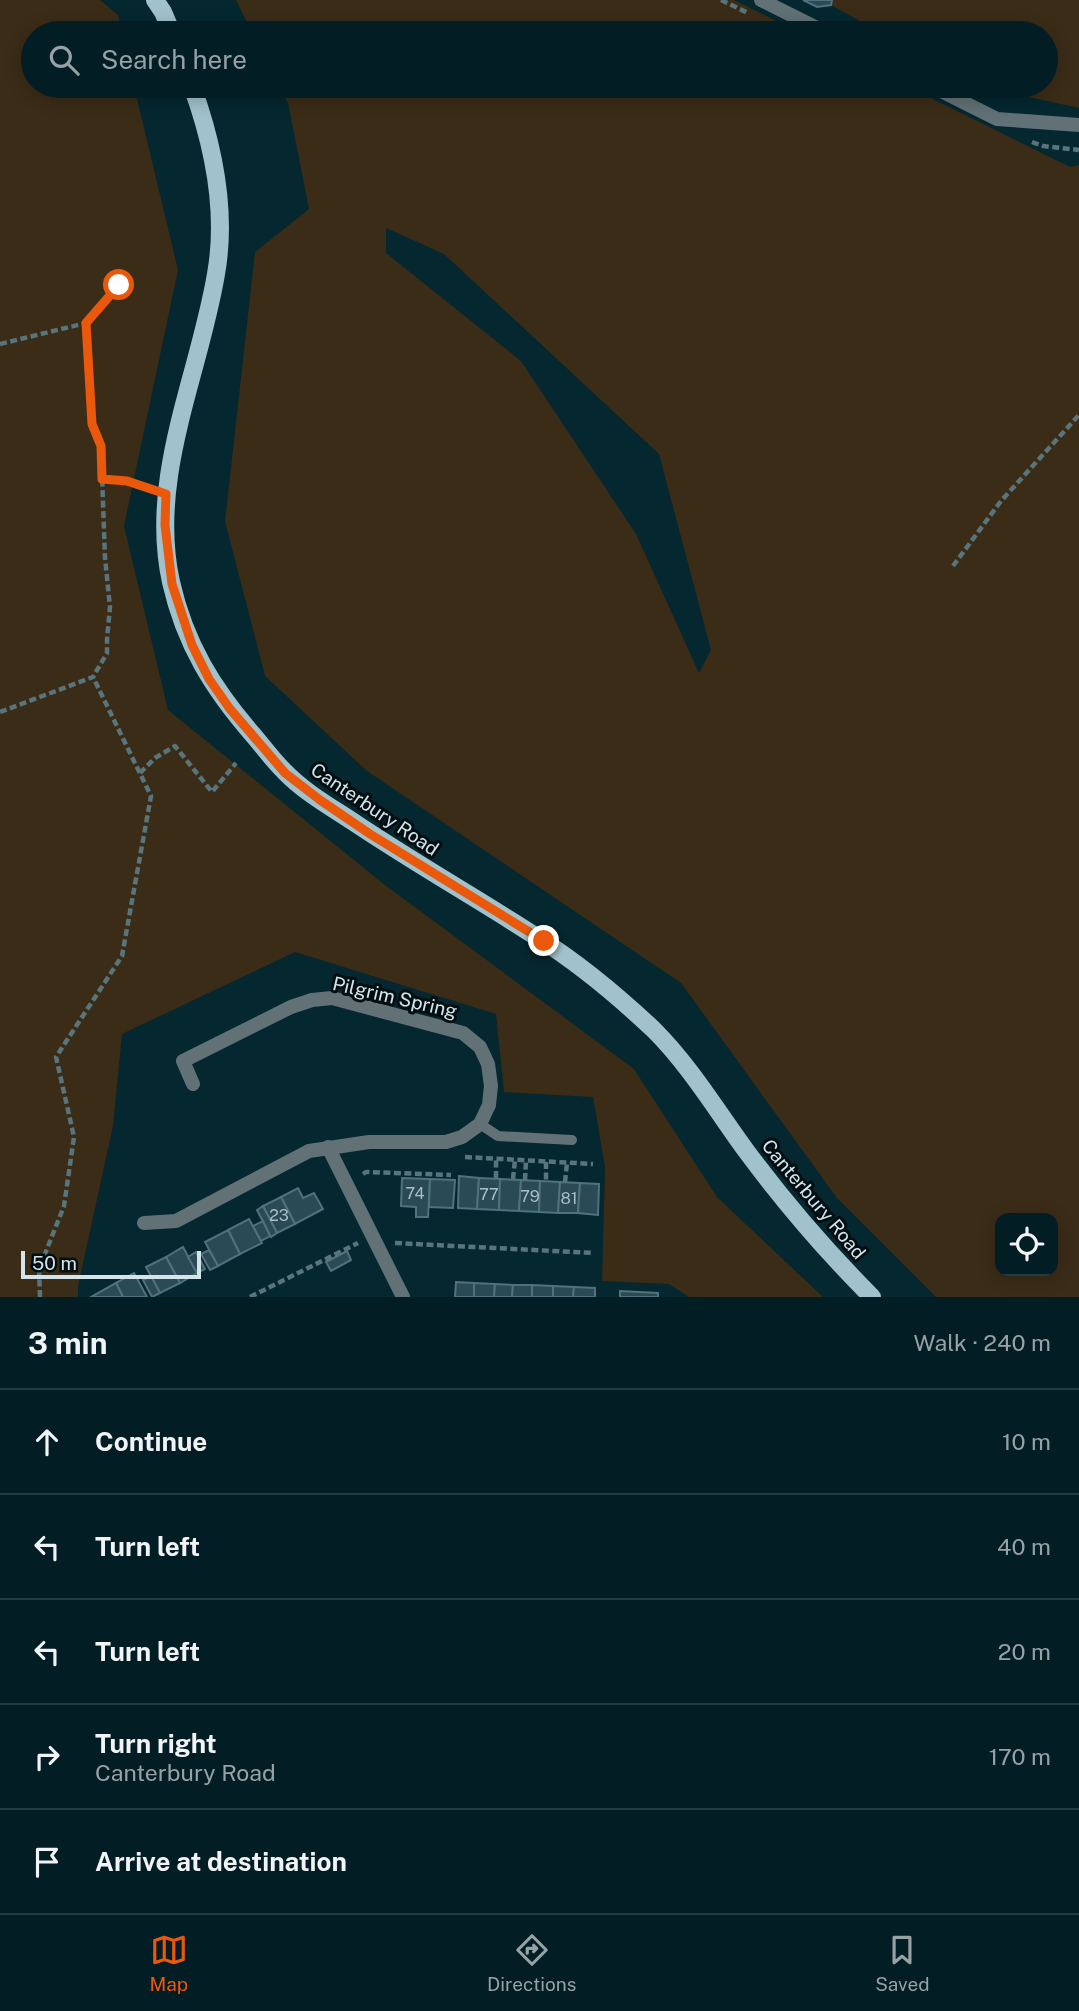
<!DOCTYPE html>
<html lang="en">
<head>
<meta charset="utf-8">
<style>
  :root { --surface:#031d24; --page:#0d262c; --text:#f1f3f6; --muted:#97a2a6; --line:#243b41; --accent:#ea580c }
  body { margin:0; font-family:"Public Sans",sans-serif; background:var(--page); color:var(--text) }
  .controls { position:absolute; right:21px; bottom:21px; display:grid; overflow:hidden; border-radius:14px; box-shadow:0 4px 18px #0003 }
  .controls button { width:63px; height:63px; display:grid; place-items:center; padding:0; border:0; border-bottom:2px solid var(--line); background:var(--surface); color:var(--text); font:35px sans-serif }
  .scale { position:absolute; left:21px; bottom:18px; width:180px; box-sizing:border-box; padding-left:7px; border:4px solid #d3e5eb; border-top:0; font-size:19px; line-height:24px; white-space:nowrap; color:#d3e5eb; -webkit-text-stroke:5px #030e12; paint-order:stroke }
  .stop { position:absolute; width:21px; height:21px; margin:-16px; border:5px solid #ea580c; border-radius:50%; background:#fff }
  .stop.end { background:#ea580c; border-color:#fff; box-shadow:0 2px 7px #0008 }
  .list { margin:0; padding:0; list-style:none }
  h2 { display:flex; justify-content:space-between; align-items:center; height:91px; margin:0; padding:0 28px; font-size:30px }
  h2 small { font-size:23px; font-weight:400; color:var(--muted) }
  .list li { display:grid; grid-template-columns:46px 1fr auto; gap:21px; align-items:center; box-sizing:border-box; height:105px; padding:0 28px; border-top:2px solid var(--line) }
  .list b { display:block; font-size:26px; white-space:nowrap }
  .list p { margin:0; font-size:23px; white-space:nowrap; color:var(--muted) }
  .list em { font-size:23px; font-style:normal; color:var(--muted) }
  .icon { flex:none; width:38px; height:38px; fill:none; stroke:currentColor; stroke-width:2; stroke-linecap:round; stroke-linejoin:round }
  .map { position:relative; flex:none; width:1079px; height:1297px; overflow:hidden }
  .search { position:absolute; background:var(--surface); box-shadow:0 4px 18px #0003; left:21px; right:21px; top:21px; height:77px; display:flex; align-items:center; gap:18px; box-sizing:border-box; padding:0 24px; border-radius:38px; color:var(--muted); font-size:26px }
  .sheet { height:616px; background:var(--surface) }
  nav { display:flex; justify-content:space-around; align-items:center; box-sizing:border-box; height:98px; border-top:2px solid var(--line); background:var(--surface); font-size:19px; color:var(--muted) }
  nav a { display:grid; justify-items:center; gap:4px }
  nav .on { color:var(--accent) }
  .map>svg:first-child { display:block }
</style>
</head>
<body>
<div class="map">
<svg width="1079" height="1297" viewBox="0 0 1079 1297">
  <rect width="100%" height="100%" fill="#042730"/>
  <!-- green -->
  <g fill="#3a2c17" fill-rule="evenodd">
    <path d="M 0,0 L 100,0 L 118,15 L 122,33 L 33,33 L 33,86 L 134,86 L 178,270 L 124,526 L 168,710 L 385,885 L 634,1069 L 717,1197 L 823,1297 L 689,1297 L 669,1284 L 602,1281 L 605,1167 L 593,1097 L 504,1092 L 496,1014 L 295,952 L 122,1034 L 113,1126 L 78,1286 L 78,1297 L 0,1297 Z"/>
    <path d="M 236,0 L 734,0 L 801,33 L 252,33 Z"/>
    <path d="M 832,0 L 1079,0 L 1079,108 L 978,86 L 1046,86 L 1046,33 L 881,33 L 831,5 Z"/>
    <path d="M 279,86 L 907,86 L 1070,167 L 1079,165 L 1079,1297 L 936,1297 L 837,1198 L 681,983 L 367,771 L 265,676 L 225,521 L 255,252 L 309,209 L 288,103 ZM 386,228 L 444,254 L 659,454 L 711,650 L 699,673 L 636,534 L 521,361 L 386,253 ZM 1000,1218 L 1053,1218 L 1053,1271 L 1000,1271 Z"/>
  </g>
  <!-- building -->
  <g fill="#2a4b55" stroke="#50727c" stroke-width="2">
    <path d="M 803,0 L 832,0 L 831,5 L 817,7 Z"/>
    <path d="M 459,1176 L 479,1178 L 477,1209 L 458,1208 Z"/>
    <path d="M 402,1178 L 430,1179 L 428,1217 L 416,1217 L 416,1207 L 401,1206 Z"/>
    <path d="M 479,1178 L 500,1179 L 499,1210 L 477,1209 Z"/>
    <path d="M 430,1179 L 455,1180 L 453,1208 L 429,1207 Z"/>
    <path d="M 500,1179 L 521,1180 L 519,1211 L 499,1210 Z"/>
    <path d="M 521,1180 L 540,1181 L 539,1212 L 519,1211 Z"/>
    <path d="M 540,1181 L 560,1182 L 558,1213 L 539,1212 Z"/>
    <path d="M 560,1182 L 580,1183 L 578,1213 L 558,1213 Z"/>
    <path d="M 580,1183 L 599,1184 L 598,1215 L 578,1213 Z"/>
    <path d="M 298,1188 L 303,1198 L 314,1193 L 323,1209 L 295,1224 L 281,1197 Z"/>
    <path d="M 281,1197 L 295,1224 L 277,1233 L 263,1206 Z"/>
    <path d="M 263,1206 L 277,1233 L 271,1237 L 257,1210 Z"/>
    <path d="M 249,1219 L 262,1243 L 240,1254 L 228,1230 Z"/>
    <path d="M 263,1221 L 270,1236 L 261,1241 L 253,1226 Z"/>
    <path d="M 228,1230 L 240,1254 L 218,1266 L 205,1242 Z"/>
    <path d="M 183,1247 L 197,1273 L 180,1283 L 166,1257 Z"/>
    <path d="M 209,1250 L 218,1266 L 210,1270 L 201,1254 Z"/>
    <path d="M 347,1251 L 351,1260 L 331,1271 L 326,1262 Z"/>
    <path d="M 196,1252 L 205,1269 L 197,1273 L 188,1257 Z"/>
    <path d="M 166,1257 L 180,1283 L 160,1293 L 146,1267 Z"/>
    <path d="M 134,1273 L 147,1297 L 123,1297 L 116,1283 Z"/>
    <path d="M 151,1276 L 160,1293 L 152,1297 L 143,1280 Z"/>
    <path d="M 456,1282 L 474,1283 L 474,1297 L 455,1297 Z"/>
    <path d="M 116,1283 L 123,1297 L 91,1297 Z"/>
    <path d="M 474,1283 L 495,1284 L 494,1297 L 474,1297 Z"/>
    <path d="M 495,1284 L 513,1285 L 512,1297 L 494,1297 Z"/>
    <path d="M 513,1285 L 532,1285 L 532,1297 L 512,1297 Z"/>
    <path d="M 532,1285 L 553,1286 L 553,1297 L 532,1297 Z"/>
    <path d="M 553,1286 L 574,1287 L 573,1297 L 553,1297 Z"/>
    <path d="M 574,1287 L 595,1288 L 595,1297 L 573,1297 Z"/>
    <path d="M 620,1291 L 658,1293 L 658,1297 L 620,1297 Z"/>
  </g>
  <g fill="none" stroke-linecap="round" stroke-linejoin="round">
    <!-- path -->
    <g stroke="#58747c" stroke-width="4.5" stroke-dasharray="7 3.5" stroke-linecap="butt">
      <path d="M 721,0 L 748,13"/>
      <path d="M 899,86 L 914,93"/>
      <path d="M 1032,142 L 1043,146 L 1079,150"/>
      <path d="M 0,344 L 86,323 L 119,285"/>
      <path d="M 102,479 L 127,481 L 149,488"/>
      <path d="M 953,566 L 1001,501 L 1079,415"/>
      <path d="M 0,712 L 93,677 L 107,653 L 107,639 L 110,607 L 105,558 L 101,446 L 92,424 L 86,323"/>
      <path d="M 140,773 L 155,758 L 175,746 L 212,792 L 236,763"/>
      <path d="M 465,1157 L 593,1164"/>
      <path d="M 546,1162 L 546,1181"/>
      <path d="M 363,1174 L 366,1172 L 451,1175"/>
      <path d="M 496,1178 L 496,1159"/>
      <path d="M 513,1179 L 515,1160"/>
      <path d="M 525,1180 L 526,1160"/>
      <path d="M 565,1182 L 567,1163"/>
      <path d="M 395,1243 L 594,1253"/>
      <path d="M 40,1297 L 39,1269 L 64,1206 L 74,1137 L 56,1057 L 122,956 L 151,796 L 93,677"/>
      <path d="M 250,1297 L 358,1243"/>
    </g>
    <!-- service -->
    <path stroke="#627176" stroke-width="10" d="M 480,1124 L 498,1136 L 572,1140"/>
    <!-- minor -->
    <g stroke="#627176" stroke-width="14">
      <path d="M 761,0 L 827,33"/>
      <path d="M 931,86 L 997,119 L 1079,125"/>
      <path d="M 328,1147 L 403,1297"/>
      <path d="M 144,1223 L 176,1221 L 309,1151 L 369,1142 L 446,1142 L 462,1137 L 480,1124 L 489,1105 L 491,1086 L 488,1064 L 480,1047 L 463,1033 L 332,998 L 312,1000 L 291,1007 L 183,1061 L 193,1084"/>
    </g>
    <!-- primary -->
    <g stroke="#a1c2cc" stroke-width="18">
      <path d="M 155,0 L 163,12 L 172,33"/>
      <path d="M 192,86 C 213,144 227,212 216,274 C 199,376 148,477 171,582 C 185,644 213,689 254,736 C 264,748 273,760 284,771 C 303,791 329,806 352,821 C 413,862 478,899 540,939 C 581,965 619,997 654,1030 C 690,1066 717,1111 747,1152 C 785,1203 827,1252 872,1297"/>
    </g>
  </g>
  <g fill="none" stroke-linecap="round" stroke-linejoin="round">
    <!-- route -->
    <path stroke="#ea580c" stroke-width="9" d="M 119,285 L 86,323 L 92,424 L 101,446 L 102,479 L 127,481 L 166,494 L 165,525 L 172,584 L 192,645 L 209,679 L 230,709 L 285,773 L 320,800 L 370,834 L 544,941"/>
  </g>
  <g text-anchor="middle" stroke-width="6" stroke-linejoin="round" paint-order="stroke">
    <!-- number labels -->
    <g font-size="16" fill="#a9bec6">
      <text x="415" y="1199">74</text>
      <text x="489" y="1200">77</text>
      <text x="530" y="1202">79</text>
      <text x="569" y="1204">81</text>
      <text x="279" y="1221">23</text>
    </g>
    <!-- street labels -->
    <g font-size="19" fill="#d3e5eb" stroke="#030e12">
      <text transform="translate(375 809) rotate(34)" y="7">Canterbury Road</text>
      <text transform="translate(395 997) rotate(13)" y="7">Pilgrim Spring</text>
      <text transform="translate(814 1199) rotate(50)" y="7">Canterbury Road</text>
    </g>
  </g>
</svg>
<div class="controls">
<button><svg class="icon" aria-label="locate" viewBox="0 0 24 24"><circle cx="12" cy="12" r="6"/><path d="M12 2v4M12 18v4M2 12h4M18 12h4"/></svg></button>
</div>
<div class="scale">50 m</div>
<div class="stop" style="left:119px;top:285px"></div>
<div class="stop end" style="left:544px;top:941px"></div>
<div class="search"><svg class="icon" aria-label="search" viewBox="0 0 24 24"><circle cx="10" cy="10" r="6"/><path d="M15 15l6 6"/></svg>Search here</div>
</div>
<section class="sheet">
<h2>3 min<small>Walk · 240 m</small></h2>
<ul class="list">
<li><svg class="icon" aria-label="ahead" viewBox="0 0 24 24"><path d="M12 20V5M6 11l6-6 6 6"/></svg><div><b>Continue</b></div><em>10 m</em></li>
<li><svg class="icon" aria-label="left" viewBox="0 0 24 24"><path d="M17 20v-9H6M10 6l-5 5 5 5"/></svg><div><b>Turn left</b></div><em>40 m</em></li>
<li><svg class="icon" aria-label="left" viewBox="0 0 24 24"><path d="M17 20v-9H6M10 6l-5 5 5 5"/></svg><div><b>Turn left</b></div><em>20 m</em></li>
<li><svg class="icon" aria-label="right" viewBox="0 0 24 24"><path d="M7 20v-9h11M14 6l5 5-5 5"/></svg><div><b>Turn right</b><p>Canterbury Road</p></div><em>170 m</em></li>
<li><svg class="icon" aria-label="arrive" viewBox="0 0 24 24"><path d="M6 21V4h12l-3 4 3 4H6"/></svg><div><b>Arrive at destination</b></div></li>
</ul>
</section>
<nav>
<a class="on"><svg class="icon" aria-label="map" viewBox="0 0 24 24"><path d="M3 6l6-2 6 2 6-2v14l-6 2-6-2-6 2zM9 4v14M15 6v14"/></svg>Map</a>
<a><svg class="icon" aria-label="directions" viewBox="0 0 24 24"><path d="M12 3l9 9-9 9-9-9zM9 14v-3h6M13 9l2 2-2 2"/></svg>Directions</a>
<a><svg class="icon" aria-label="saved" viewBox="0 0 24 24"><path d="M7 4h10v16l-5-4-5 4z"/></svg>Saved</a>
</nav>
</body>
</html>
